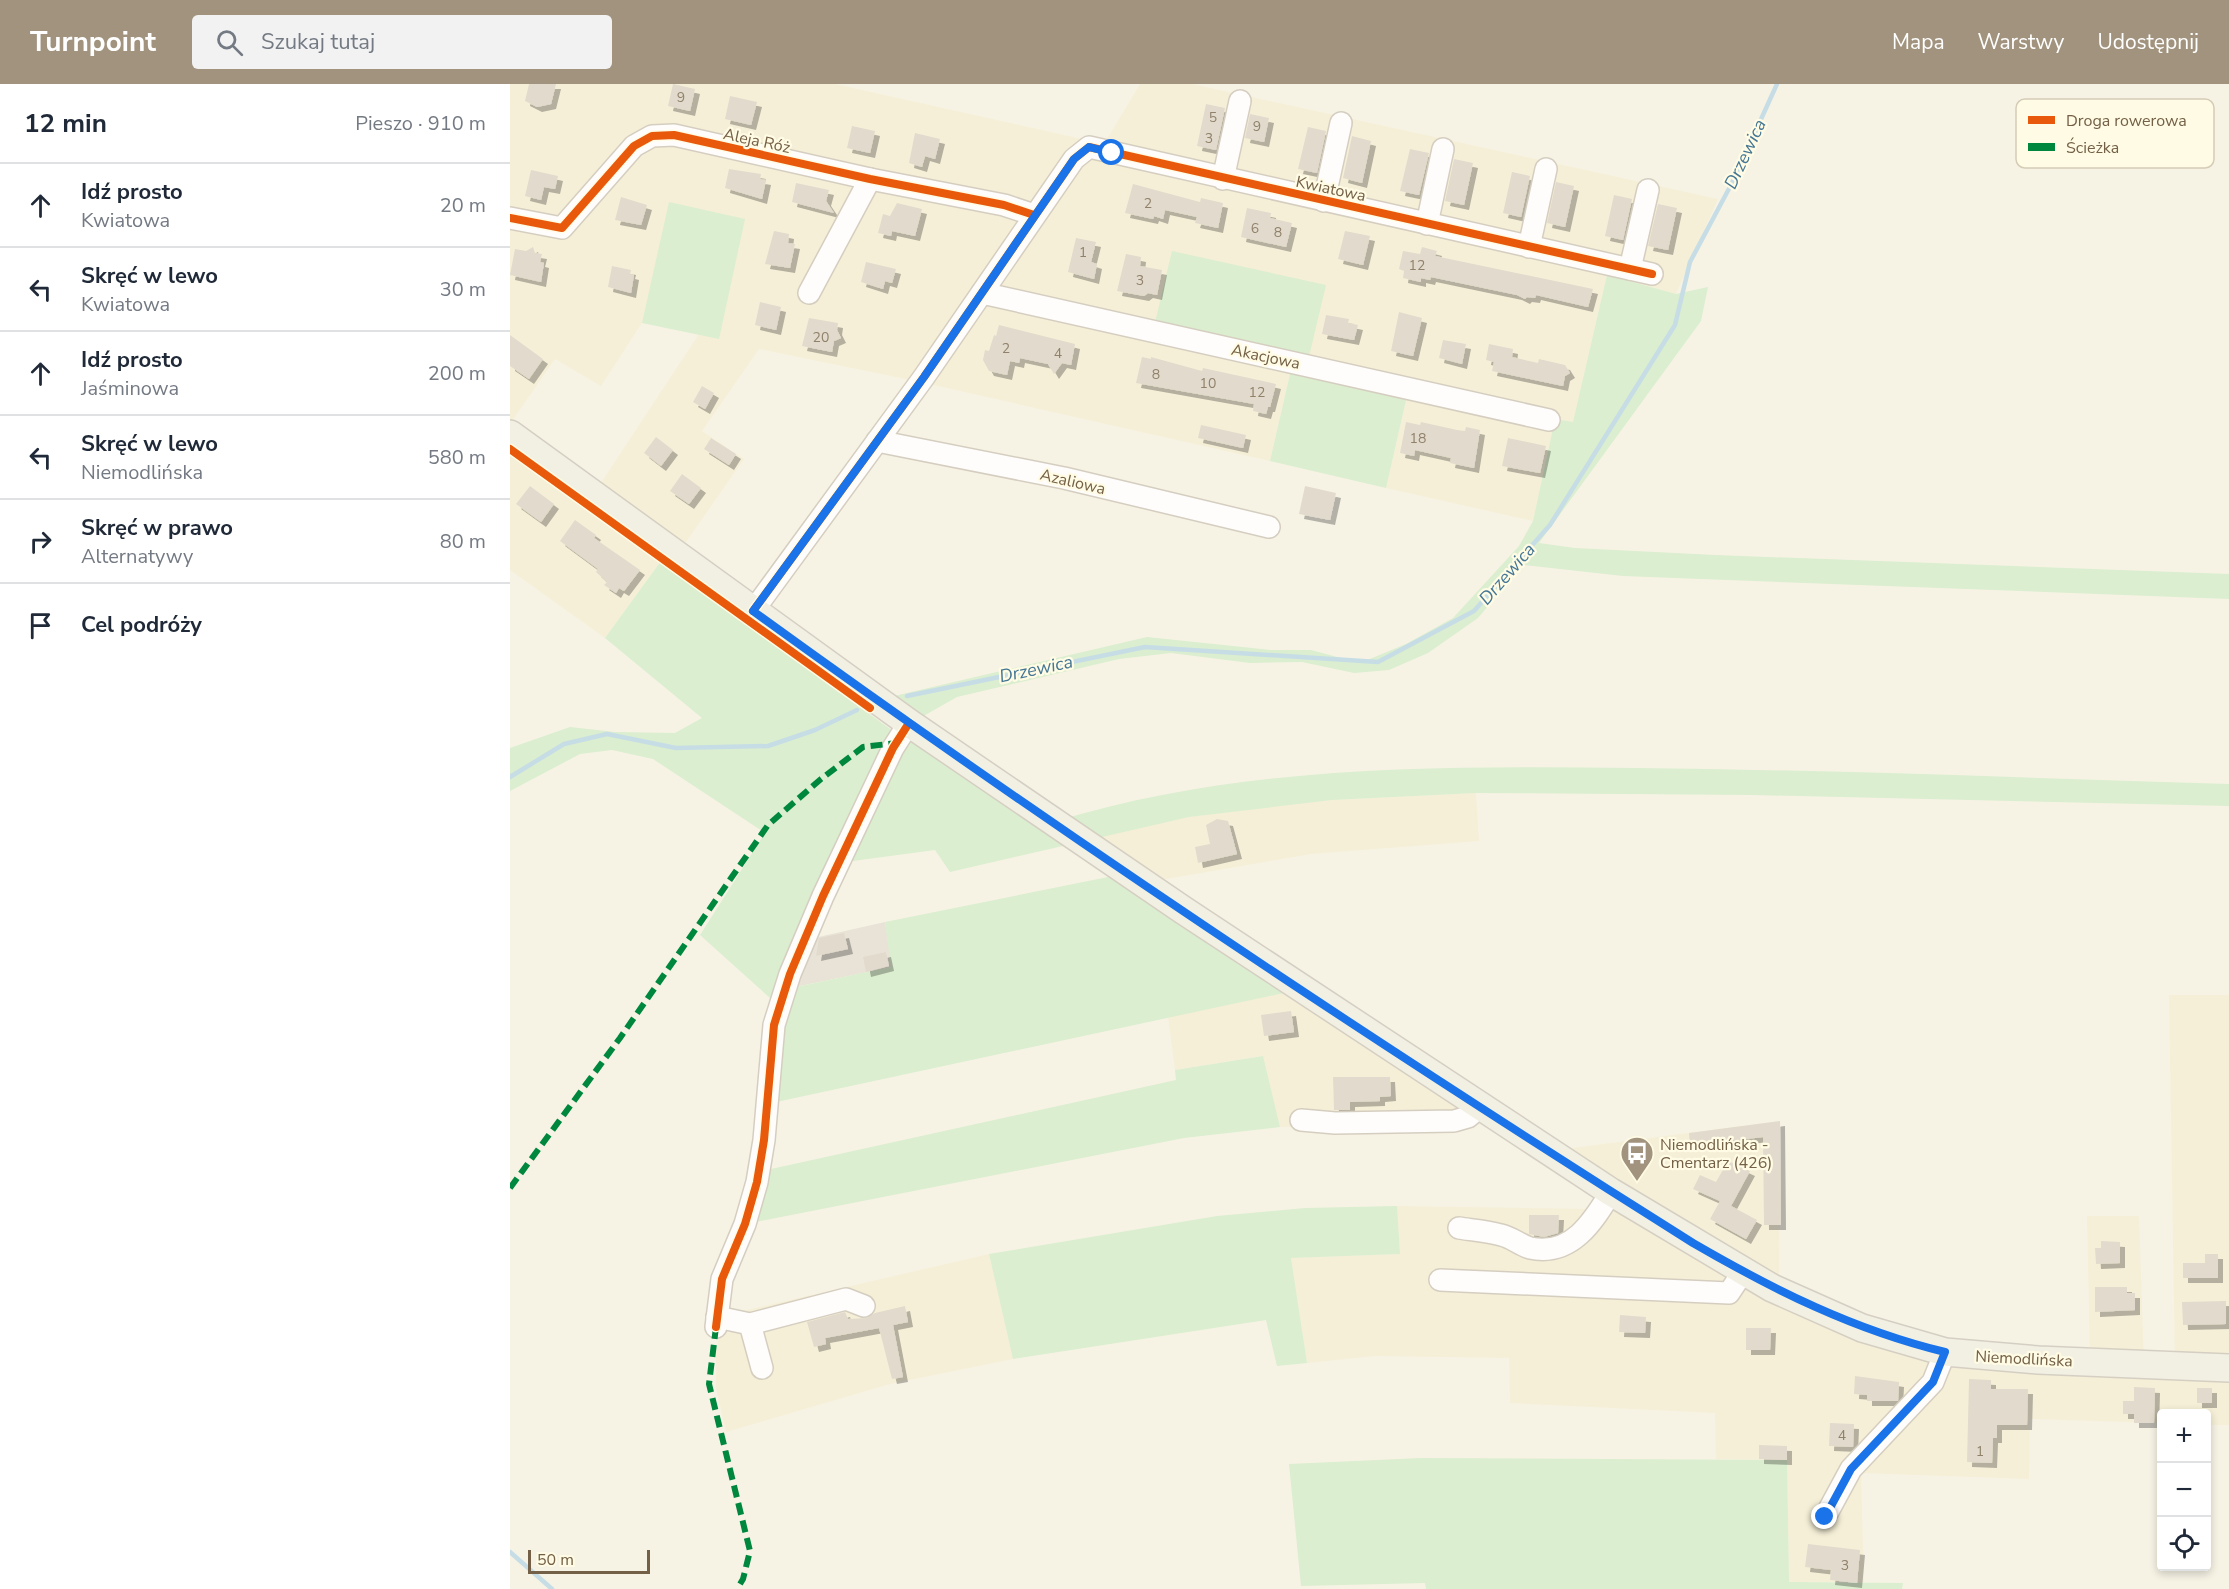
<!DOCTYPE html>
<html lang="pl">
<head>
<meta charset="utf-8">
<style>
  :root { --surface:#fff; --page:#f2f2f3; --text:#1f2937; --muted:#747a83; --line:#e0e1e3; --accent:#a1937e }
  body { margin:0; font-family:"Nunito Sans",sans-serif; background:var(--page); color:var(--text) }
  .controls { position:absolute; right:18px; bottom:18px; display:grid; overflow:hidden; border-radius:6px; box-shadow:0 3px 9px #0003 }
  .controls button { width:54px; height:54px; display:grid; place-items:center; padding:0; border:0; border-bottom:2px solid var(--line); background:var(--surface); color:var(--text); font:30px sans-serif }
  .scale { position:absolute; left:18px; bottom:15px; width:122px; box-sizing:border-box; padding-left:6px; border:3px solid #736046; border-top:0; font-size:16px; line-height:21px; white-space:nowrap; color:#736046; -webkit-text-stroke:4px #fffbe4; paint-order:stroke }
  .stop { position:absolute; width:18px; height:18px; margin:-14px; border:4px solid #1a73e8; border-radius:50%; background:#fff }
  .stop.end { background:#1a73e8; border-color:#fff; box-shadow:0 2px 6px #0008 }
  .list { margin:0; padding:0; list-style:none }
  h2 { display:flex; justify-content:space-between; align-items:center; height:78px; margin:0; padding:0 24px; font-size:26px }
  h2 small { font-size:20px; font-weight:400; color:var(--muted) }
  .list li { display:grid; grid-template-columns:39px 1fr auto; gap:18px; align-items:center; box-sizing:border-box; height:84px; padding:0 24px; border-top:2px solid var(--line) }
  .list b { display:block; font-size:22px; white-space:nowrap }
  .list p { margin:0; font-size:20px; white-space:nowrap; color:var(--muted) }
  .list em { font-size:20px; font-style:normal; color:var(--muted) }
  .icon { flex:none; width:33px; height:33px; fill:none; stroke:currentColor; stroke-width:2; stroke-linecap:round; stroke-linejoin:round }
  .map { position:relative; flex:none; width:1719px; height:1505px; overflow:hidden }
  header { display:flex; align-items:center; gap:36px; box-sizing:border-box; height:84px; padding:0 30px; background:var(--accent); color:#fff }
  header strong { font-size:28px }
  nav { display:flex; gap:33px; margin-inline-start:auto; font-size:21px }
  .search { width:420px; height:54px; background:var(--page); display:flex; align-items:center; gap:15px; box-sizing:border-box; padding:0 21px; border-radius:6px; color:var(--muted); font-size:22px }
  main { display:flex }
  aside { flex:1; background:var(--surface) }
  .map>svg:first-child { display:block }
</style>
</head>
<body>
<header>
<strong>Turnpoint</strong>
<div class="search"><svg class="icon" aria-label="search" viewBox="0 0 24 24"><circle cx="10" cy="10" r="6"/><path d="M15 15l6 6"/></svg>Szukaj tutaj</div>
<nav><a>Mapa</a><a>Warstwy</a><a>Udostępnij</a></nav>
</header>
<main>
<aside>
<h2>12 min<small>Pieszo · 910 m</small></h2>
<ul class="list">
<li><svg class="icon" aria-label="ahead" viewBox="0 0 24 24"><path d="M12 20V5M6 11l6-6 6 6"/></svg><div><b>Idź prosto</b><p>Kwiatowa</p></div><em>20 m</em></li>
<li><svg class="icon" aria-label="left" viewBox="0 0 24 24"><path d="M17 20v-9H6M10 6l-5 5 5 5"/></svg><div><b>Skręć w lewo</b><p>Kwiatowa</p></div><em>30 m</em></li>
<li><svg class="icon" aria-label="ahead" viewBox="0 0 24 24"><path d="M12 20V5M6 11l6-6 6 6"/></svg><div><b>Idź prosto</b><p>Jaśminowa</p></div><em>200 m</em></li>
<li><svg class="icon" aria-label="left" viewBox="0 0 24 24"><path d="M17 20v-9H6M10 6l-5 5 5 5"/></svg><div><b>Skręć w lewo</b><p>Niemodlińska</p></div><em>580 m</em></li>
<li><svg class="icon" aria-label="right" viewBox="0 0 24 24"><path d="M7 20v-9h11M14 6l5 5-5 5"/></svg><div><b>Skręć w prawo</b><p>Alternatywy</p></div><em>80 m</em></li>
<li><svg class="icon" aria-label="arrive" viewBox="0 0 24 24"><path d="M6 21V4h12l-3 4 3 4H6"/></svg><div><b>Cel podróży</b></div></li>
</ul>
</aside>
<div class="map">
<svg width="1719" height="1505" viewBox="0 0 1719 1505">
  <defs>
    <filter id="shadow"><feDropShadow dx="5" dy="5" stdDeviation="0" flood-color="#0004"/></filter>
  </defs>
  <rect width="100%" height="100%" fill="#f6f3e5"/>
  <!-- residential -->
  <g fill="#f5efd7">
    <path d="M 0,0 L 325,0 L 594,60 L 630,0 L 682,0 L 1208,115 L 1166,210 L 1097,191 L 1063,339 L 1045,335 L 1023,437 L 876,404 L 899,303 L 783,277 L 760,377 L 410,298 L 249,265 L 192,347 L 234,375 L 167,471 L 158,467 L 95,554 L 0,486 L 0,350 L 83,411 L 189,250 L 209,255 L 160,118 L 132,239 L 91,302 L 45,275 L 0,340 Z"/>
    <path d="M 966,709 L 969,757 L 801,770 L 633,799 L 570,756 L 679,733 L 744,724 L 822,716 Z"/>
    <path d="M 792,905 L 954,1025 L 800,1043 L 770,1043 L 752,972 L 665,986 L 658,932 Z"/>
    <path d="M 1659,911 L 1719,911 L 1719,1341 L 1697,1341 L 1696,1330 L 1652,1330 L 1651,1339 L 1520,1335 L 1519,1395 L 1351,1389 L 1354,1498 L 1279,1498 L 1277,1376 L 1206,1375 L 1205,1329 L 1000,1319 L 999,1274 L 865,1272 L 797,1279 L 781,1174 L 890,1170 L 887,1122 L 1081,1125 L 1088,1115 L 1040,1067 L 1270,1037 L 1269,1208 L 1352,1244 L 1580,1277 L 1577,1132 L 1629,1132 L 1634,1280 L 1665,1281 Z"/>
    <path d="M 479,1170 L 503,1275 L 380,1300 L 216,1348 L 206,1304 L 206,1268 L 210,1247 L 220,1249 L 224,1229 Z"/>
  </g>
  <!-- industrial -->
  <path fill="#e8e3d6" d="M 375,838 L 382,883 L 275,905 L 295,856 Z"/>
  <!-- green -->
  <g fill="#dbeecf">
    <path d="M 159,118 L 235,135 L 209,255 L 132,239 Z"/>
    <path d="M 662,167 L 816,201 L 797,281 L 899,303 L 876,404 L 760,377 L 783,277 L 643,247 Z"/>
    <path d="M 1097,191 L 1166,210 L 1198,203 L 1191,237 L 1029,459 L 1065,464 L 1205,471 L 1719,490 L 1719,515 L 1113,492 L 1013,481 L 968,534 L 918,569 L 879,586 L 844,589 L 792,578 L 740,579 L 661,569 L 609,575 L 447,613 L 410,634 L 380,613 L 637,553 L 761,566 L 801,566 L 850,579 L 896,560 L 943,534 L 1009,462 L 1023,437 L 1045,335 L 1063,338 Z"/>
    <path d="M 159,466 L 243,527 L 315,598 L 383,647 L 383,663 L 403,656 L 544,738 C 732,680 931,682 1126,684 C 1324,686 1521,694 1719,700 L 1719,722 L 1242,711 L 966,709 L 822,716 L 679,733 L 440,788 L 425,766 L 328,779 L 276,905 L 381,883 L 375,838 L 618,789 L 792,905 L 257,1020 L 270,923 L 190,851 L 255,749 L 143,675 L 102,666 L 70,670 L 0,707 L 0,664 L 60,643 L 105,648 L 165,649 L 192,634 L 95,554 Z"/>
    <path d="M 753,972 L 770,1043 L 674,1054 L 235,1140 L 248,1088 L 666,996 L 665,986 Z"/>
    <path d="M 887,1122 L 890,1170 L 781,1174 L 797,1279 L 767,1282 L 756,1236 L 503,1275 L 479,1170 L 707,1132 L 795,1124 Z"/>
    <path d="M 911,1374 L 1277,1376 L 1279,1498 L 1393,1499 L 1392,1505 L 916,1505 L 915,1499 L 791,1502 L 779,1380 Z"/>
  </g>
  <g fill="none" stroke-linecap="round" stroke-linejoin="round">
    <!-- stream -->
    <g stroke="#c6dde6" stroke-width="4.5">
      <path d="M 397,612 L 635,563 L 868,578 L 964,527 L 1040,441 L 1165,241 L 1180,178 L 1222,99 L 1267,0"/>
      <path d="M 0,693 L 54,660 L 97,650 L 166,664 L 258,662 L 305,646 L 347,626"/>
      <path d="M 0,1468 L 42,1505"/>
    </g>
  </g>
  <!-- building -->
  <g fill="#e2dbcd" filter="url(#shadow)">
    <path d="M 19,0 L 46,0 L 41,20 L 27,23 L 15,17 Z"/>
    <path d="M 163,0 L 185,5 L 180,27 L 158,22 Z"/>
    <path d="M 220,12 L 247,18 L 241,41 L 215,35 Z"/>
    <path d="M 696,20 L 715,24 L 706,66 L 687,62 Z"/>
    <path d="M 740,30 L 759,34 L 754,58 L 735,54 Z"/>
    <path d="M 342,42 L 365,47 L 360,69 L 337,64 Z"/>
    <path d="M 798,43 L 816,47 L 807,89 L 788,85 Z"/>
    <path d="M 405,49 L 430,55 L 425,75 L 415,72 L 412,83 L 399,79 Z"/>
    <path d="M 842,52 L 861,57 L 852,99 L 833,94 Z"/>
    <path d="M 900,65 L 919,69 L 909,111 L 890,107 Z"/>
    <path d="M 944,75 L 963,79 L 954,121 L 935,117 Z"/>
    <path d="M 219,85 L 251,90 L 250,95 L 256,96 L 252,115 L 215,104 Z"/>
    <path d="M 21,86 L 48,92 L 45,105 L 34,103 L 31,116 L 15,112 Z"/>
    <path d="M 1002,88 L 1020,92 L 1011,133 L 993,129 Z"/>
    <path d="M 1046,98 L 1064,102 L 1055,143 L 1037,139 Z"/>
    <path d="M 286,99 L 319,106 L 316,117 L 324,129 L 282,118 Z"/>
    <path d="M 623,100 L 690,118 L 691,114 L 713,119 L 708,144 L 685,139 L 687,133 L 655,126 L 653,135 L 644,132 L 643,135 L 615,129 Z"/>
    <path d="M 1104,111 L 1122,115 L 1113,156 L 1095,152 Z"/>
    <path d="M 111,113 L 137,121 L 131,141 L 105,136 Z"/>
    <path d="M 387,119 L 412,125 L 405,152 L 382,147 L 381,152 L 368,149 L 373,130 L 380,132 Z"/>
    <path d="M 1148,120 L 1167,124 L 1158,166 L 1138,162 Z"/>
    <path d="M 737,124 L 761,129 L 760,134 L 782,139 L 776,163 L 731,153 Z"/>
    <path d="M 264,147 L 279,150 L 278,159 L 285,160 L 280,184 L 255,180 Z"/>
    <path d="M 835,147 L 860,152 L 853,181 L 828,175 Z"/>
    <path d="M 566,154 L 586,158 L 581,178 L 587,180 L 584,195 L 558,188 Z"/>
    <path d="M 23,163 L 25,169 L 32,170 L 30,178 L 34,179 L 31,198 L 0,191 L 5,165 L 16,167 Z"/>
    <path d="M 912,163 L 927,167 L 925,172 L 1083,205 L 1078,223 L 1026,211 L 1025,214 L 1017,213 L 1015,215 L 1007,211 L 921,193 L 920,196 L 911,194 L 911,198 L 893,194 L 894,187 L 889,185 L 893,167 L 910,170 Z"/>
    <path d="M 616,170 L 631,173 L 630,182 L 652,186 L 647,211 L 638,209 L 634,212 L 607,207 Z"/>
    <path d="M 356,178 L 386,185 L 382,199 L 375,197 L 373,205 L 351,198 Z"/>
    <path d="M 102,182 L 121,186 L 120,190 L 124,191 L 121,209 L 98,203 Z"/>
    <path d="M 250,218 L 271,223 L 266,246 L 245,241 Z"/>
    <path d="M 889,228 L 912,234 L 903,272 L 881,267 Z"/>
    <path d="M 816,231 L 839,235 L 838,239 L 848,241 L 844,256 L 812,250 Z"/>
    <path d="M 299,234 L 328,239 L 327,246 L 331,254 L 324,257 L 322,268 L 292,262 Z"/>
    <path d="M 489,241 L 565,260 L 561,281 L 552,279 L 544,290 L 538,280 L 510,274 L 509,279 L 500,277 L 497,291 L 479,287 L 473,276 L 475,266 L 479,267 L 484,251 L 486,252 Z"/>
    <path d="M 0,251 L 33,275 L 19,295 L 0,282 Z"/>
    <path d="M 933,256 L 956,260 L 952,280 L 929,274 Z"/>
    <path d="M 979,260 L 1003,265 L 1002,273 L 1028,279 L 1029,275 L 1055,281 L 1060,289 L 1055,292 L 1053,302 L 982,287 L 984,278 L 976,276 Z"/>
    <path d="M 632,273 L 641,275 L 641,273 L 692,287 L 693,284 L 766,300 L 760,323 L 758,323 L 756,330 L 743,327 L 744,320 L 626,299 Z"/>
    <path d="M 192,302 L 204,309 L 195,325 L 183,318 Z"/>
    <path d="M 896,338 L 910,341 L 911,338 L 947,346 L 955,347 L 956,343 L 970,346 L 964,384 L 940,379 L 941,374 L 905,366 L 904,372 L 890,369 Z"/>
    <path d="M 691,341 L 736,351 L 733,364 L 688,354 Z"/>
    <path d="M 146,353 L 163,366 L 151,382 L 134,369 Z"/>
    <path d="M 201,354 L 226,370 L 219,381 L 194,365 Z"/>
    <path d="M 998,354 L 1036,362 L 1030,389 L 992,382 Z"/>
    <path d="M 172,390 L 191,404 L 179,420 L 160,407 Z"/>
    <path d="M 20,402 L 44,420 L 31,438 L 6,420 Z"/>
    <path d="M 795,402 L 826,409 L 820,436 L 789,430 Z"/>
    <path d="M 65,436 L 86,451 L 84,454 L 130,486 L 114,507 L 109,504 L 106,509 L 94,501 L 97,498 L 86,488 L 88,485 L 50,457 Z"/>
    <path d="M 707,735 L 718,737 L 727,770 L 688,779 L 685,763 L 700,760 L 696,741 Z"/>
    <path d="M 334,849 L 338,865 L 306,872 L 309,854 Z"/>
    <path d="M 376,868 L 379,882 L 356,888 L 353,873 Z"/>
    <path d="M 781,927 L 784,948 L 754,952 L 751,931 Z"/>
    <path d="M 823,993 L 880,993 L 881,1012 L 870,1013 L 870,1017 L 840,1018 L 840,1026 L 824,1026 Z"/>
    <path d="M 1270,1037 L 1271,1141 L 1254,1141 L 1253,1053 L 1180,1062 L 1179,1049 Z"/>
    <path d="M 1218,1077 L 1240,1087 L 1221,1122 L 1247,1136 L 1236,1155 L 1200,1135 L 1210,1117 L 1183,1105 L 1190,1091 L 1206,1098 Z"/>
    <path d="M 1019,1131 L 1049,1131 L 1048,1149 L 1034,1153 L 1019,1150 Z"/>
    <path d="M 1591,1157 L 1610,1158 L 1610,1179 L 1586,1180 L 1585,1164 L 1591,1164 Z"/>
    <path d="M 1695,1170 L 1708,1170 L 1708,1194 L 1673,1194 L 1673,1179 L 1695,1179 Z"/>
    <path d="M 1585,1203 L 1617,1203 L 1617,1209 L 1625,1209 L 1625,1226 L 1585,1228 Z"/>
    <path d="M 1716,1217 L 1716,1240 L 1673,1241 L 1672,1218 Z"/>
    <path d="M 395,1222 L 398,1238 L 383,1241 L 393,1293 L 382,1295 L 369,1244 L 315,1254 L 316,1260 L 304,1263 L 297,1238 L 335,1228 L 338,1235 L 357,1234 L 365,1229 Z"/>
    <path d="M 1110,1231 L 1136,1233 L 1135,1249 L 1109,1248 Z"/>
    <path d="M 1236,1244 L 1261,1244 L 1260,1266 L 1236,1266 Z"/>
    <path d="M 1345,1292 L 1389,1298 L 1388,1317 L 1357,1317 L 1357,1311 L 1344,1310 Z"/>
    <path d="M 1459,1295 L 1481,1296 L 1481,1305 L 1518,1305 L 1517,1341 L 1487,1341 L 1487,1354 L 1483,1354 L 1482,1379 L 1457,1378 Z"/>
    <path d="M 1624,1303 L 1645,1304 L 1644,1339 L 1624,1339 L 1624,1330 L 1613,1330 L 1613,1317 L 1624,1317 Z"/>
    <rect x="1687" y="1304" width="15" height="15"/>
    <path d="M 1320,1339 L 1344,1340 L 1343,1363 L 1319,1362 Z"/>
    <path d="M 1249,1361 L 1277,1362 L 1277,1376 L 1249,1375 Z"/>
    <path d="M 1298,1460 L 1350,1466 L 1347,1499 L 1320,1496 L 1321,1486 L 1295,1483 Z"/>
  </g>
  <g fill="none" stroke-linecap="round" stroke-linejoin="round">
    <defs>
      <g id="minor">
        <path d="M 713,95 L 730,17"/>
        <path d="M 814,117 L 831,39"/>
        <path d="M 0,134 L 52,144 L 124,62 L 142,52 L 164,51 L 360,95 L 494,121 L 524,131"/>
        <path d="M 917,140 L 933,65"/>
        <path d="M 1019,163 L 1036,85"/>
        <path d="M 1120,185 L 1138,106"/>
        <path d="M 299,209 L 360,95"/>
        <path d="M 472,209 L 1039,336"/>
        <path d="M 367,357 L 554,394 L 759,443"/>
        <path d="M 243,527 L 414,293 L 564,75 L 579,63 L 1142,190"/>
        <path d="M 791,1036 L 825,1039 L 944,1037 L 958,1033 L 971,1022"/>
        <path d="M 949,1144 C 962,1146 977,1147 991,1151 C 1001,1153 1010,1161 1020,1164 C 1061,1173 1083,1138 1101,1108"/>
        <path d="M 930,1196 L 1219,1209 L 1233,1188"/>
        <path d="M 207,1233 L 240,1240 L 252,1284"/>
        <path d="M 240,1240 L 336,1215 L 354,1222"/>
        <path d="M 206,1243 L 212,1195 L 235,1140 L 247,1098 L 254,1056 L 264,941 L 280,890 L 313,812 L 383,664 L 399,639"/>
        <path d="M 1315,1433 L 1341,1385 L 1423,1298 L 1435,1268"/>
      </g>
      <path id="major" d="M 0,350 L 399,639 L 673,826 L 1101,1108 L 1262,1204 L 1352,1244 L 1435,1268 L 1528,1276 L 1719,1284"/>
    </defs>
    <!-- minor casing -->
    <use href="#minor" stroke="#d5cec0" stroke-width="24"/>
    <!-- major casing -->
    <use href="#major" stroke="#d5cfc3" stroke-width="30"/>
    <!-- minor -->
    <use href="#minor" stroke="#fefdfb" stroke-width="21"/>
    <!-- major -->
    <use href="#major" stroke="#f2f0e2" stroke-width="27"/>
    <!-- quiet -->
    <g stroke="#00873e" stroke-width="6" stroke-dasharray="12 6" stroke-linecap="butt">
      <path d="M 0,1104 L 110,954 L 258,741 L 311,695 L 353,663 L 386,659"/>
      <path d="M 206,1243 L 199,1300 L 240,1467 L 233,1495 L 227,1505"/>
    </g>
    <defs>
      <g id="cycleway">
        <path d="M 0,134 L 52,144 L 124,62 L 142,52 L 164,51 L 360,95 L 494,121 L 524,131"/>
        <path d="M 0,365 L 360,624"/>
        <path d="M 243,527 L 414,293 L 564,75 L 579,63 L 1142,190"/>
        <path d="M 206,1243 L 212,1195 L 235,1140 L 247,1098 L 254,1056 L 264,941 L 280,890 L 313,812 L 383,664 L 399,639"/>
      </g>
    </defs>
    <!-- cycleway casing -->
    <use href="#cycleway" stroke="#fffbe4" stroke-width="11"/>
    <!-- cycleway -->
    <use href="#cycleway" stroke="#e8590c" stroke-width="8"/>
  </g>
  <g fill="none" stroke-linecap="round" stroke-linejoin="round">
    <!-- route -->
    <path stroke="#1a73e8" stroke-width="8" d="M 602,69 L 579,63 L 564,75 L 414,293 L 243,527 C 549,749 864,958 1183,1159 C 1264,1206 1344,1246 1435,1268 L 1423,1298 L 1341,1385 L 1315,1433"/>
  </g>
  <!-- icons -->
  <defs>
    <symbol id="bus-pin" viewBox="-11 -11 22 30"><path d="M0 17L-7.5 6A9.5 9.5 0 1 1 7.5 6Z" fill="#a1937e" stroke="#fffbe4"/><path d="M-5-6H5V4H4V6H2V4H-2V6H-4V4H-5ZM-3.5-4V0h7V-4ZM-3.5 1.2v1.5H-2V1.2ZM2 1.2v1.5H3.5V1.2Z" fill="#fff"/></symbol>
  </defs>
  <g fill-rule="evenodd">
    <use href="#bus-pin" x="1108" y="1050" width="38" height="52"/>
  </g>
  <g text-anchor="middle" stroke-width="4.5" stroke-linejoin="round" paint-order="stroke">
    <!-- number labels -->
    <g font-size="14" fill="#90816a">
      <text x="171" y="18">9</text>
      <text x="703" y="38">5</text>
      <text x="747" y="47">9</text>
      <text x="699" y="59">3</text>
      <text x="638" y="124">2</text>
      <text x="745" y="149">6</text>
      <text x="768" y="153">8</text>
      <text x="573" y="173">1</text>
      <text x="907" y="186">12</text>
      <text x="630" y="201">3</text>
      <text x="311" y="258">20</text>
      <text x="496" y="269">2</text>
      <text x="548" y="274">4</text>
      <text x="646" y="295">8</text>
      <text x="698" y="304">10</text>
      <text x="747" y="313">12</text>
      <text x="908" y="359">18</text>
      <text x="1332" y="1356">4</text>
      <text x="1470" y="1372">1</text>
      <text x="1335" y="1486">3</text>
    </g>
    <!-- street labels -->
    <g font-size="16" fill="#736046" stroke="#fffbe4">
      <text transform="translate(247 56) rotate(12)" y="6">Aleja Róż</text>
      <text transform="translate(821 104) rotate(12)" y="6">Kwiatowa</text>
      <text transform="translate(756 272) rotate(12)" y="6">Akacjowa</text>
      <text transform="translate(563 397) rotate(13)" y="6">Azaliowa</text>
      <text transform="translate(1514 1274) rotate(3)" y="6">Niemodlińska</text>
    </g>
    <!-- poi labels -->
    <g font-size="16" fill="#736046" stroke="#fffbe4" text-anchor="start">
      <text x="1150" y="1066">Niemodlińska -<tspan x="1150" dy="18">Cmentarz (426)</tspan></text>
    </g>
    <!-- water labels -->
    <g font-size="18" font-style="italic" fill="#447695" stroke="#fffbe4">
      <text transform="translate(1235 70) rotate(-65)" y="6">Drzewica</text>
      <text transform="translate(997 490) rotate(-49)" y="6">Drzewica</text>
      <text transform="translate(526 585) rotate(-12)" y="6">Drzewica</text>
    </g>
  </g>
  <!-- legend -->
  <rect x="1506" y="15" width="198" height="69" rx="9" fill="#fffbe4" stroke="#d5ccb5" stroke-width="1.5"/>
  <rect x="1518" y="32" width="27" height="8" fill="#e8590c"/>
  <rect x="1518" y="59" width="27" height="8" fill="#00873e"/>
  <g font-size="16" fill="#736046">
    <text x="1556" y="42">Droga rowerowa</text>
    <text x="1556" y="69">Ścieżka</text>
  </g>
</svg>
<div class="controls">
<button>+</button>
<button>−</button>
<button><svg class="icon" aria-label="locate" viewBox="0 0 24 24"><circle cx="12" cy="12" r="6"/><path d="M12 2v4M12 18v4M2 12h4M18 12h4"/></svg></button>
</div>
<div class="scale">50 m</div>
<div class="stop" style="left:602px;top:69px"></div>
<div class="stop end" style="left:1315px;top:1433px"></div>
</div>
</main>
</body>
</html>
